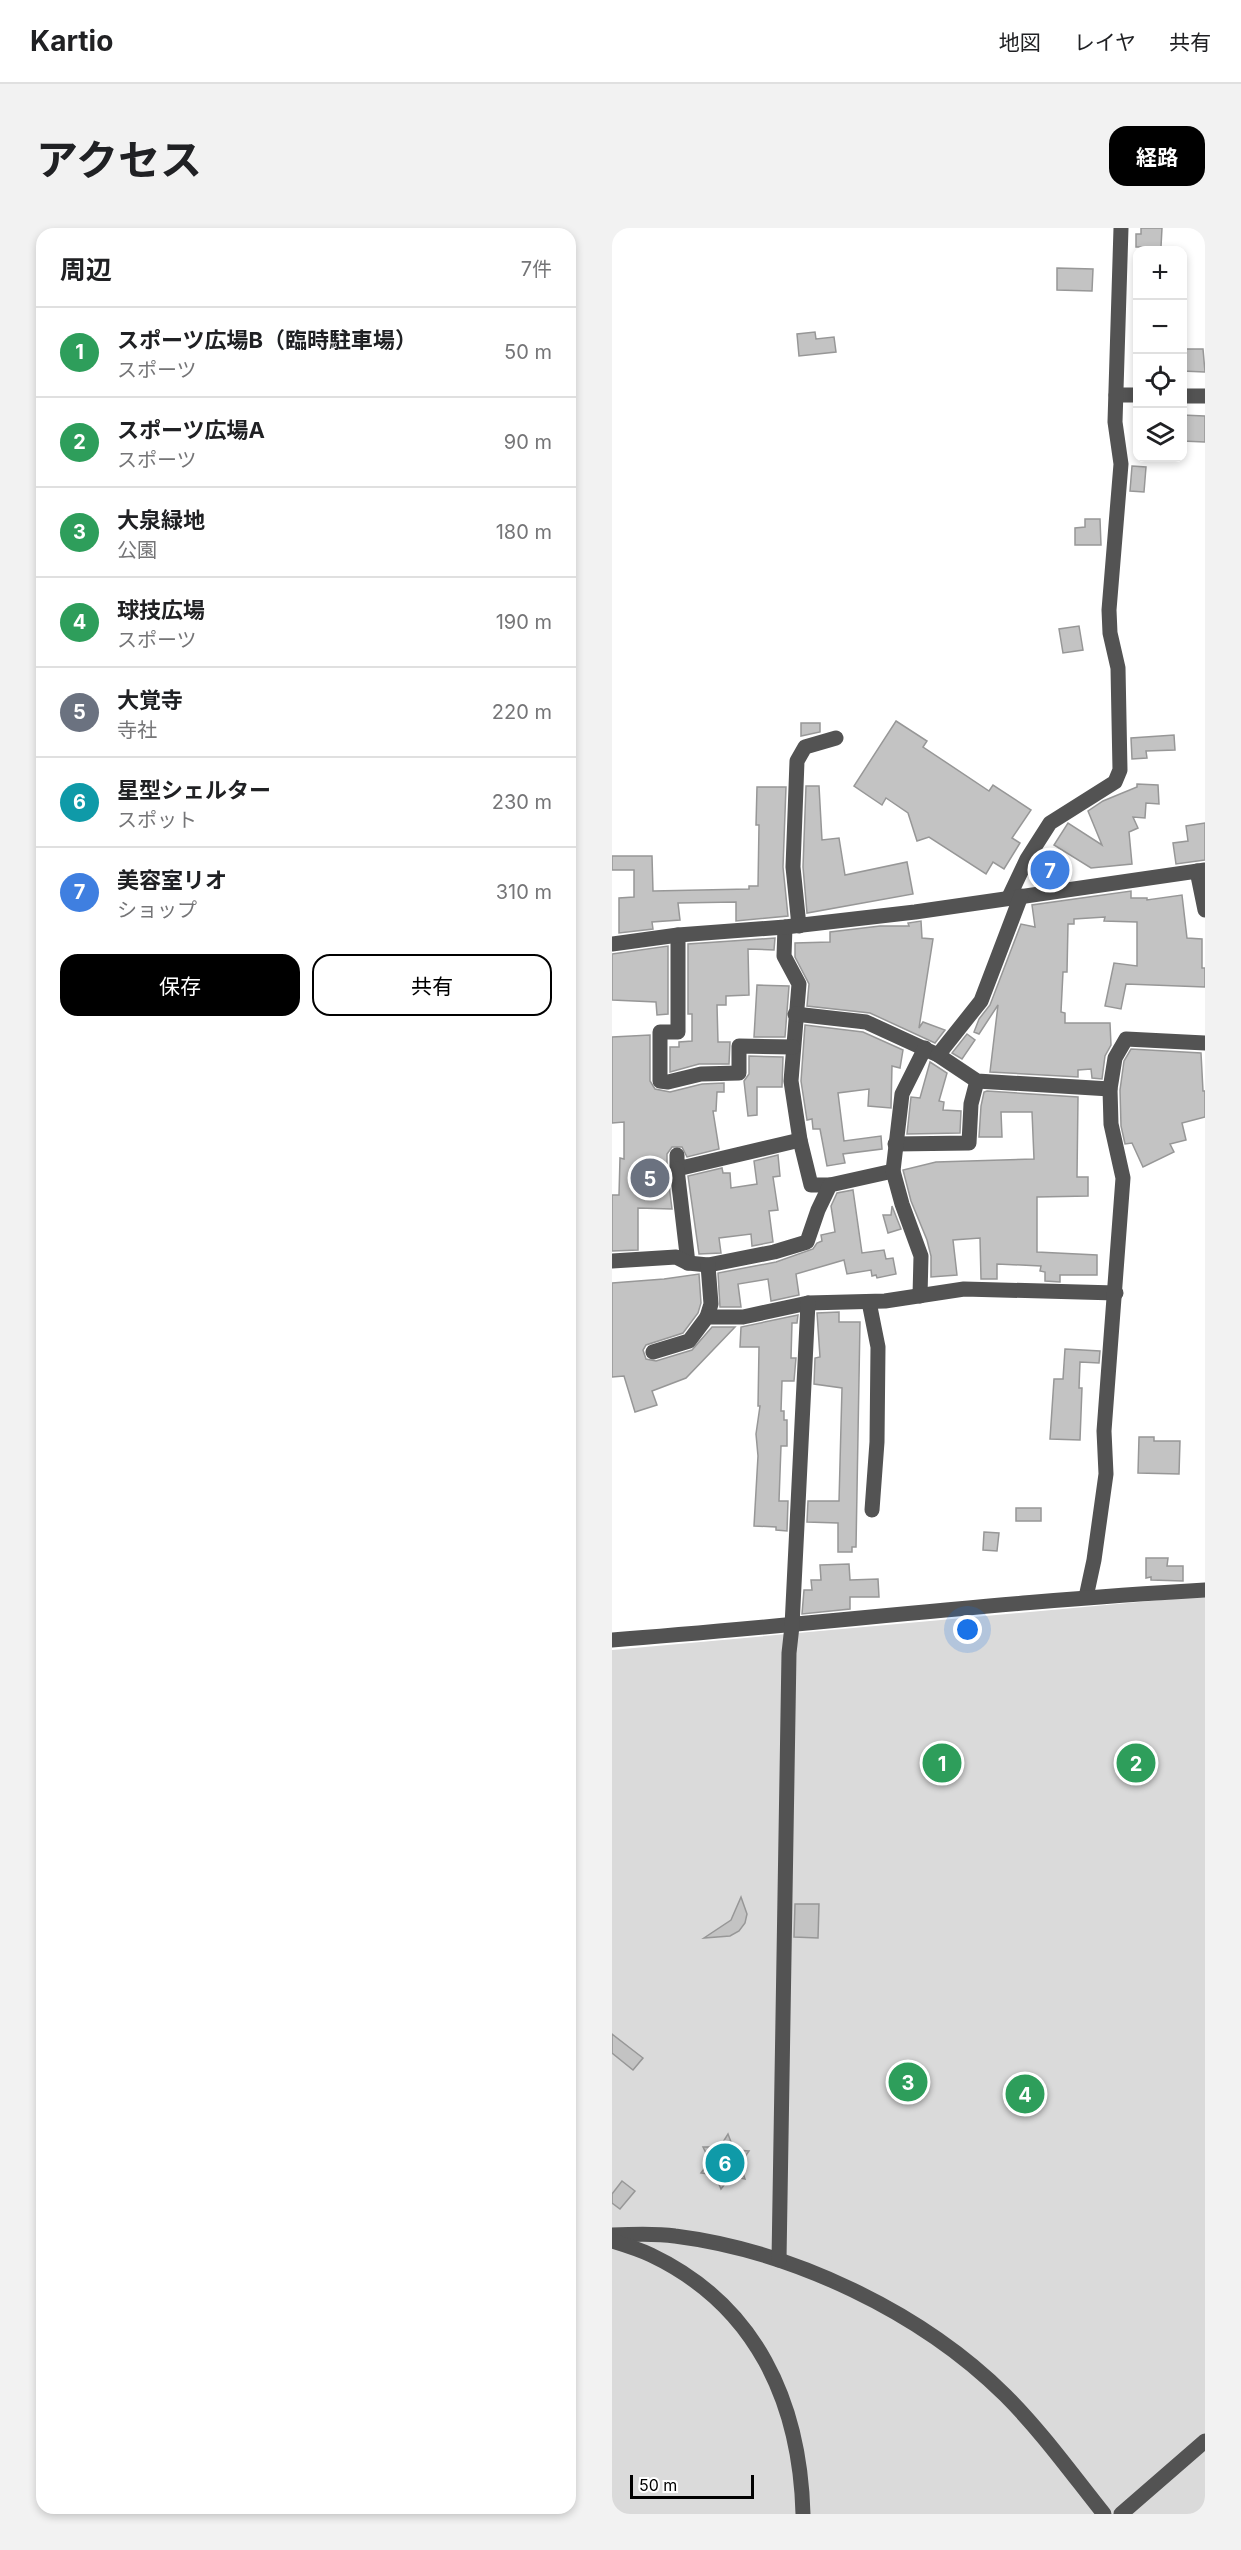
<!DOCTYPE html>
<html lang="ja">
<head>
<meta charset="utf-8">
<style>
  :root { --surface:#fff; --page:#f2f2f2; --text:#202124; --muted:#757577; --line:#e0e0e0; --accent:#000 }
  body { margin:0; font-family:Inter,"Noto Sans JP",sans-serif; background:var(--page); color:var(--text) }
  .controls { position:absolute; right:18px; top:18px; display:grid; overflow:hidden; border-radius:12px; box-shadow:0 3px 9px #0003 }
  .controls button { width:54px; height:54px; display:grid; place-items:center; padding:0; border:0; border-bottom:2px solid var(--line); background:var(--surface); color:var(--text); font:30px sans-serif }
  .scale { position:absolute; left:18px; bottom:15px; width:124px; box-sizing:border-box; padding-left:6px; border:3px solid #000; border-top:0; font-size:16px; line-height:21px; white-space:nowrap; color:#000; -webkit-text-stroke:4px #fff; paint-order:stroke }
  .you { position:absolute; left:356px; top:1402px; width:21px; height:21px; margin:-15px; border:4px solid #fff; border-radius:50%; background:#1a73e8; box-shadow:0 0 0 9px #1a73e833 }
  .badge { display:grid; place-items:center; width:39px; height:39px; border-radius:50%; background:var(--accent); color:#fff; font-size:20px; font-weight:700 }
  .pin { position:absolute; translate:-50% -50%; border:3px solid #fff; box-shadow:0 2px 6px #0006 }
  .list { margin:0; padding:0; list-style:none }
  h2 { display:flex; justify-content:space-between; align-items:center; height:78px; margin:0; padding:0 24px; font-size:26px }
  h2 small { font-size:20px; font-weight:400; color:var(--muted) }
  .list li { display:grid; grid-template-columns:39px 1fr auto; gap:18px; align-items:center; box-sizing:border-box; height:90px; padding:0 24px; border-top:2px solid var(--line) }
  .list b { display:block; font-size:22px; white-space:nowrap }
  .list p { margin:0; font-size:20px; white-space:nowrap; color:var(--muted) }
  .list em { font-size:20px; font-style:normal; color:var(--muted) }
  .actions { display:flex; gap:12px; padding:18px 24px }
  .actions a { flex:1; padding:14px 0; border:2px solid var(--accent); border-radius:18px; text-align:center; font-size:21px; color:var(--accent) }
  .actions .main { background:var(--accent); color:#fff }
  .icon { flex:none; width:33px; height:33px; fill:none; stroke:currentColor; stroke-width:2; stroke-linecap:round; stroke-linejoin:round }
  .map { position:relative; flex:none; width:593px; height:2286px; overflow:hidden; border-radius:18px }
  header { display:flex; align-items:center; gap:36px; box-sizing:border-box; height:84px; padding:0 30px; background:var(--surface); border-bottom:2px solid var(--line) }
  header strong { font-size:28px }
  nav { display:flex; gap:33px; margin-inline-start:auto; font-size:21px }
  .intro { display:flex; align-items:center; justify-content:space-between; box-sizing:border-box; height:144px; padding:0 36px }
  h1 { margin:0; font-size:42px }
  .button { padding:15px 27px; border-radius:18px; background:var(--accent); color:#fff; font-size:21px; font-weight:700 }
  main { display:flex; gap:36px; padding:0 36px }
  aside { flex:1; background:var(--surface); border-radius:18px; box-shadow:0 3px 9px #0003 }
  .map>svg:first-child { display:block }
</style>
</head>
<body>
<header>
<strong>Kartio</strong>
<nav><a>地図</a><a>レイヤ</a><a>共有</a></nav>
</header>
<div class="intro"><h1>アクセス</h1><a class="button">経路</a></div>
<main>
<aside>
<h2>周辺<small>7件</small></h2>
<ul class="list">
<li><span class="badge" style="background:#2e9e5b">1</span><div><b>スポーツ広場B（臨時駐車場）</b><p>スポーツ</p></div><em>50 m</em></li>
<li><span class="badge" style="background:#2e9e5b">2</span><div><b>スポーツ広場A</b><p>スポーツ</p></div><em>90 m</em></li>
<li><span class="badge" style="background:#2e9e5b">3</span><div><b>大泉緑地</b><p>公園</p></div><em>180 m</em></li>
<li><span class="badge" style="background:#2e9e5b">4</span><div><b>球技広場</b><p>スポーツ</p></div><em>190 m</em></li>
<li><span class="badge" style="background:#6b7280">5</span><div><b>大覚寺</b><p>寺社</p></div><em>220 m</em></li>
<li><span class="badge" style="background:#0f9aa8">6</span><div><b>星型シェルター</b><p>スポット</p></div><em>230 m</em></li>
<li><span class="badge" style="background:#3f7fe0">7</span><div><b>美容室リオ</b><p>ショップ</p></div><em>310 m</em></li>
</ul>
<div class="actions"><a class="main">保存</a><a>共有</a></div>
</aside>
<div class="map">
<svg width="593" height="2286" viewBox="0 0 593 2286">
  <rect width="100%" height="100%" fill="#fff"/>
  <!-- green -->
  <path fill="#dadada" d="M 593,1368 L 593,2286 L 0,2286 L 0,1422 Z"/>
  <!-- building -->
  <g fill="#c3c3c3" stroke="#979797" stroke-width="1.5">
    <path d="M 529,0 L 550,0 L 549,19 L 524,19 L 524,6 L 529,6 Z"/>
    <path d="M 445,40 L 481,41 L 480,63 L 445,62 Z"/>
    <path d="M 203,104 L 204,111 L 222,109 L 224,124 L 187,128 L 185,106 Z"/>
    <path d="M 570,121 L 591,121 L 593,144 L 570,143 Z"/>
    <path d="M 570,187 L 593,188 L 593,214 L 570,213 Z"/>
    <path d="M 520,238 L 534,239 L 532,264 L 518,263 Z"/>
    <path d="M 473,291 L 488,291 L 489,317 L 463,317 L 463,300 L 473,299 Z"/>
    <path d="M 467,398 L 471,422 L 451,425 L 447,401 Z"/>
    <path d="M 284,493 L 315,513 L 311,519 L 377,563 L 381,557 L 419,582 L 400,610 L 408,615 L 392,641 L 381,634 L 374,646 L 317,609 L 305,613 L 296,585 L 274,570 L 270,577 L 242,558 Z"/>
    <path d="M 189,495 L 208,495 L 208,504 L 189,508 Z"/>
    <path d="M 562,507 L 563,522 L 534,523 L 535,530 L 520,531 L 519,510 Z"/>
    <path d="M 525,556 L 546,557 L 547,576 L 534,575 L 533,590 L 521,589 L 526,600 L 517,604 L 520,636 L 479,640 L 442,617 L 456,595 L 490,617 L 476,583 L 491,573 L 525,559 Z"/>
    <path d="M 194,558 L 207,558 L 210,612 L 227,610 L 233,647 L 295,634 L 301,666 L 195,685 L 191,639 Z"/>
    <path d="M 145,559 L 174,559 L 171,639 L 176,688 L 124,693 L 124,674 L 66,675 L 68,692 L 40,694 L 41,701 L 7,705 L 7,670 L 22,669 L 22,642 L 0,642 L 0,628 L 40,628 L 41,663 L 137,661 L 137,658 L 146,658 L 147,597 L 144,597 Z"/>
    <path d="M 593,595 L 593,632 L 564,636 L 561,615 L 576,613 L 574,598 Z"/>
    <path d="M 519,663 L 519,670 L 535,670 L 535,672 L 570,667 L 575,710 L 590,711 L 590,740 L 593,740 L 593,759 L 514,756 L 509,781 L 493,778 L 502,735 L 525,738 L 525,694 L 492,693 L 493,689 L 462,691 L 462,696 L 456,696 L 455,744 L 451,744 L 449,784 L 453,785 L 453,795 L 498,795 L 499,817 L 493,828 L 490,851 L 480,850 L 479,841 L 466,842 L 466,849 L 378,844 L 386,777 L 367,806 L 362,804 L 367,791 L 378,777 L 409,696 L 423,699 L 420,677 Z"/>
    <path d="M 309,693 L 310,710 L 321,711 L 307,800 L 311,794 L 333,802 L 323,815 L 258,785 L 195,778 L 197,756 L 183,729 L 183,715 L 218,714 L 218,704 L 268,698 L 297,698 L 296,695 Z"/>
    <path d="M 163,710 L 162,722 L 136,721 L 137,767 L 114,768 L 114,777 L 105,777 L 106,814 L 118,814 L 117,836 L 87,836 L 58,844 L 58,819 L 67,819 L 67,814 L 80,813 L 80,786 L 76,786 L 76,716 Z"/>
    <path d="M 56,718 L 56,786 L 45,787 L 44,774 L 0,772 L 0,726 Z"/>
    <path d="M 145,757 L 177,758 L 173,809 L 142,809 Z"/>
    <path d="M 193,797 L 251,804 L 291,822 L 288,840 L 280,838 L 279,880 L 256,878 L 257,861 L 226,865 L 232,913 L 269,908 L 270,921 L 231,926 L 233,935 L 215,938 L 208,901 L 201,901 L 200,891 L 195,892 L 189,853 Z"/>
    <path d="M 355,806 L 363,812 L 350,831 L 340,825 Z"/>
    <path d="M 38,807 L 38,853 L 43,861 L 58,864 L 90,856 L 112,855 L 112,864 L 105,864 L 104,883 L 101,883 L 107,921 L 75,929 L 70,919 L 60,919 L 55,926 L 55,941 L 60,981 L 26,980 L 26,1022 L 0,1023 L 0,967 L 7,967 L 8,930 L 12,931 L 12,894 L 0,895 L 0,809 Z"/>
    <path d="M 519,821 L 589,825 L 591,863 L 593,863 L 593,889 L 570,895 L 574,912 L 558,916 L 562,924 L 531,939 L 520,915 L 513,916 L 509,898 L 508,862 L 512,833 Z"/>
    <path d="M 137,828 L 171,829 L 170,859 L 145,859 L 145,887 L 136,888 L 132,853 L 137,846 Z"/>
    <path d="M 318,834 L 335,845 L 327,873 L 332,874 L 331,882 L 349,883 L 348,905 L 295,906 L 299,869 L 308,870 Z"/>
    <path d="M 375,863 L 466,869 L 465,949 L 476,949 L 476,968 L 425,969 L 425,1024 L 485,1027 L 485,1047 L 448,1047 L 448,1054 L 433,1053 L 433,1044 L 428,1043 L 429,1038 L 385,1036 L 385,1051 L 369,1051 L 368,1010 L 341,1012 L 345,1047 L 319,1049 L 319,1028 L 315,1012 L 299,973 L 291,942 L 324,934 L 422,931 L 420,884 L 389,884 L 390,909 L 367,909 L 369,878 L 372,864 Z"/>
    <path d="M 166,927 L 168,948 L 161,949 L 166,982 L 157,983 L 161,1014 L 140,1018 L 139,1006 L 107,1010 L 109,1025 L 87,1026 L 76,948 L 110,940 L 111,945 L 118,945 L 119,960 L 145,956 L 142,933 Z"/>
    <path d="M 241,962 L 250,1025 L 272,1022 L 274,1031 L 281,1030 L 284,1046 L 265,1050 L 264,1047 L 260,1048 L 259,1042 L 235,1046 L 232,1032 L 184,1046 L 187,1067 L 159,1073 L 156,1051 L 126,1056 L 129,1079 L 108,1079 L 106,1045 L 164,1034 L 201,1021 L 205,1015 L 210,1013 L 209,1007 L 223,1004 L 219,978 L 225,965 Z"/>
    <path d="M 280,978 L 289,1001 L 276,1005 L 271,987 L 279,987 Z"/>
    <path d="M 87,1046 L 89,1075 L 86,1085 L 71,1105 L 34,1117 L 31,1122 L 34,1131 L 44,1133 L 80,1122 L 100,1099 L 123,1099 L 74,1150 L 40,1163 L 45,1177 L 23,1184 L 12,1148 L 0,1149 L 0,1055 L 52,1051 Z"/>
    <path d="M 227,1084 L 227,1094 L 248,1094 L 244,1319 L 240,1319 L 240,1324 L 226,1324 L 226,1295 L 195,1294 L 196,1273 L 227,1273 L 230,1160 L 202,1156 L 203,1130 L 208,1129 L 205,1085 Z"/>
    <path d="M 186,1087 L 185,1095 L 180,1095 L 179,1130 L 184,1130 L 182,1153 L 170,1153 L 169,1183 L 172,1183 L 172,1192 L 175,1192 L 175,1218 L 169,1218 L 167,1273 L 176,1273 L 175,1303 L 164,1302 L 164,1299 L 142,1298 L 146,1228 L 144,1206 L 148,1178 L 146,1178 L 147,1119 L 128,1119 L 129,1099 Z"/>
    <path d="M 453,1121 L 488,1123 L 487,1135 L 468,1134 L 467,1160 L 470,1160 L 468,1212 L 438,1211 L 442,1151 L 451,1151 Z"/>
    <path d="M 527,1209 L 542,1209 L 542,1213 L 568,1213 L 567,1246 L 526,1245 Z"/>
    <rect x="404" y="1280" width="25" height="13"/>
    <path d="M 372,1304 L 387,1305 L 385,1323 L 371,1322 Z"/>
    <path d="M 534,1330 L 556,1330 L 555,1338 L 571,1338 L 571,1353 L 539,1352 L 539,1349 L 534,1350 Z"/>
    <path d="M 237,1336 L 238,1352 L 266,1351 L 267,1369 L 238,1369 L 238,1381 L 190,1386 L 192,1362 L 200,1362 L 199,1352 L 209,1352 L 208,1337 Z"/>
    <path d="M 129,1669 L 135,1686 L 133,1695 L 127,1703 L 118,1708 L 92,1710 L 119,1692 Z"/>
    <path d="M 183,1676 L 207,1676 L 206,1710 L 182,1709 Z"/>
    <path d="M 0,1806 L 31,1830 L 21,1842 L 0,1825 Z"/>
    <path d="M 116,1906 L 122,1922 L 137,1923 L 128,1936 L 133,1951 L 119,1948 L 109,1961 L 103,1947 L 89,1945 L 98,1933 L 91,1919 L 108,1919 Z"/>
    <path d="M 10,1953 L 23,1963 L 8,1981 L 0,1975 L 0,1966 Z"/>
  </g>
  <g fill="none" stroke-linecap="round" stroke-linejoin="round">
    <!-- minor -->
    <g stroke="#535353" stroke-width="15">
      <path d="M 504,167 L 526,167"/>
      <path d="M 570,168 L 593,168"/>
      <path d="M 585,643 L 593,682"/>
      <path d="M 397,669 L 415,631 L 438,595 L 503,554 L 508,542 L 506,440 L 498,405 L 497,382 L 509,236 L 503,194 L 509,0"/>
      <path d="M 187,698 L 181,639 L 185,533 L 193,519 L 224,510"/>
      <path d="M 173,699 L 172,728 L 187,756 L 179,853 L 188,912 L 199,957 L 218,957"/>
      <path d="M 66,707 L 66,804 L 48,804 L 48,853 L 56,854 L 89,846 L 127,845 L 127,818 L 181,819"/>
      <path d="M 0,716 L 66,707 L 173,699 L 303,684 L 593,642"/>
      <path d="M 183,786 L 254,794 L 326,827 L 365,853 L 498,861"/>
      <path d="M 326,827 L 369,773 L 409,668"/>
      <path d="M 283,916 L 357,915 L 359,876 L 365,853"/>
      <path d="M 65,927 L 65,941 L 188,912"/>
      <path d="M 65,941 L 76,1035"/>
      <path d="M 0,1033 L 64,1029 L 76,1035 L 96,1037 L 162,1024 L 195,1014 L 206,982 L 218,957 L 281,943"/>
      <path d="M 308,1068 L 309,1028 L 290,976 L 281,943 L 290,866 L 313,820"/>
      <path d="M 257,1074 L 266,1119 L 265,1214 L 260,1282"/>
      <path d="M 95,1089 L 99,1076 L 96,1037"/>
      <path d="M 41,1124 L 77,1113 L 95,1089 L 131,1089 L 196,1075 L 273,1073 L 352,1061 L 504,1065"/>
      <path d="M 474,1369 L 482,1332 L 494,1246 L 492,1203 L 511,950 L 499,896 L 498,861 L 503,830 L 514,811 L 593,815"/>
      <path d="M 0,1412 C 198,1397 395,1373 593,1362"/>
      <path d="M 0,2007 C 21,2006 43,2005 63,2008 C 181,2023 309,2084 393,2167 C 430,2204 460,2246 492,2286"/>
      <path d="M 0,2013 C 13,2017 26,2021 39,2027 C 144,2077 188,2174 191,2286"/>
      <path d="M 167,2032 L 177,1425 L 180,1398 L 196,1075"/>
      <path d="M 509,2286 L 593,2213"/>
    </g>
  </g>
</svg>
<div class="controls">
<button>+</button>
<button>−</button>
<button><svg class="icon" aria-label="locate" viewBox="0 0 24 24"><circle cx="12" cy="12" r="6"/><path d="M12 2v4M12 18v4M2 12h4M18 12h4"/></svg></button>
<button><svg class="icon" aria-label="layers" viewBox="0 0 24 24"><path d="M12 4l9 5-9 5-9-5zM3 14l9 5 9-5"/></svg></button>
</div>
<div class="scale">50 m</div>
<div class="you"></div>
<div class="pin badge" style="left:330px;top:1535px;background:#2e9e5b">1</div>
<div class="pin badge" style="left:524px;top:1535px;background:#2e9e5b">2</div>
<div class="pin badge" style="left:296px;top:1854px;background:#2e9e5b">3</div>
<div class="pin badge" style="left:413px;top:1866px;background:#2e9e5b">4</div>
<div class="pin badge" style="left:38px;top:950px;background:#6b7280">5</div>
<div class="pin badge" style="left:113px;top:1935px;background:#0f9aa8">6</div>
<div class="pin badge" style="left:438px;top:642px;background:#3f7fe0">7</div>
</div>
</main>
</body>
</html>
